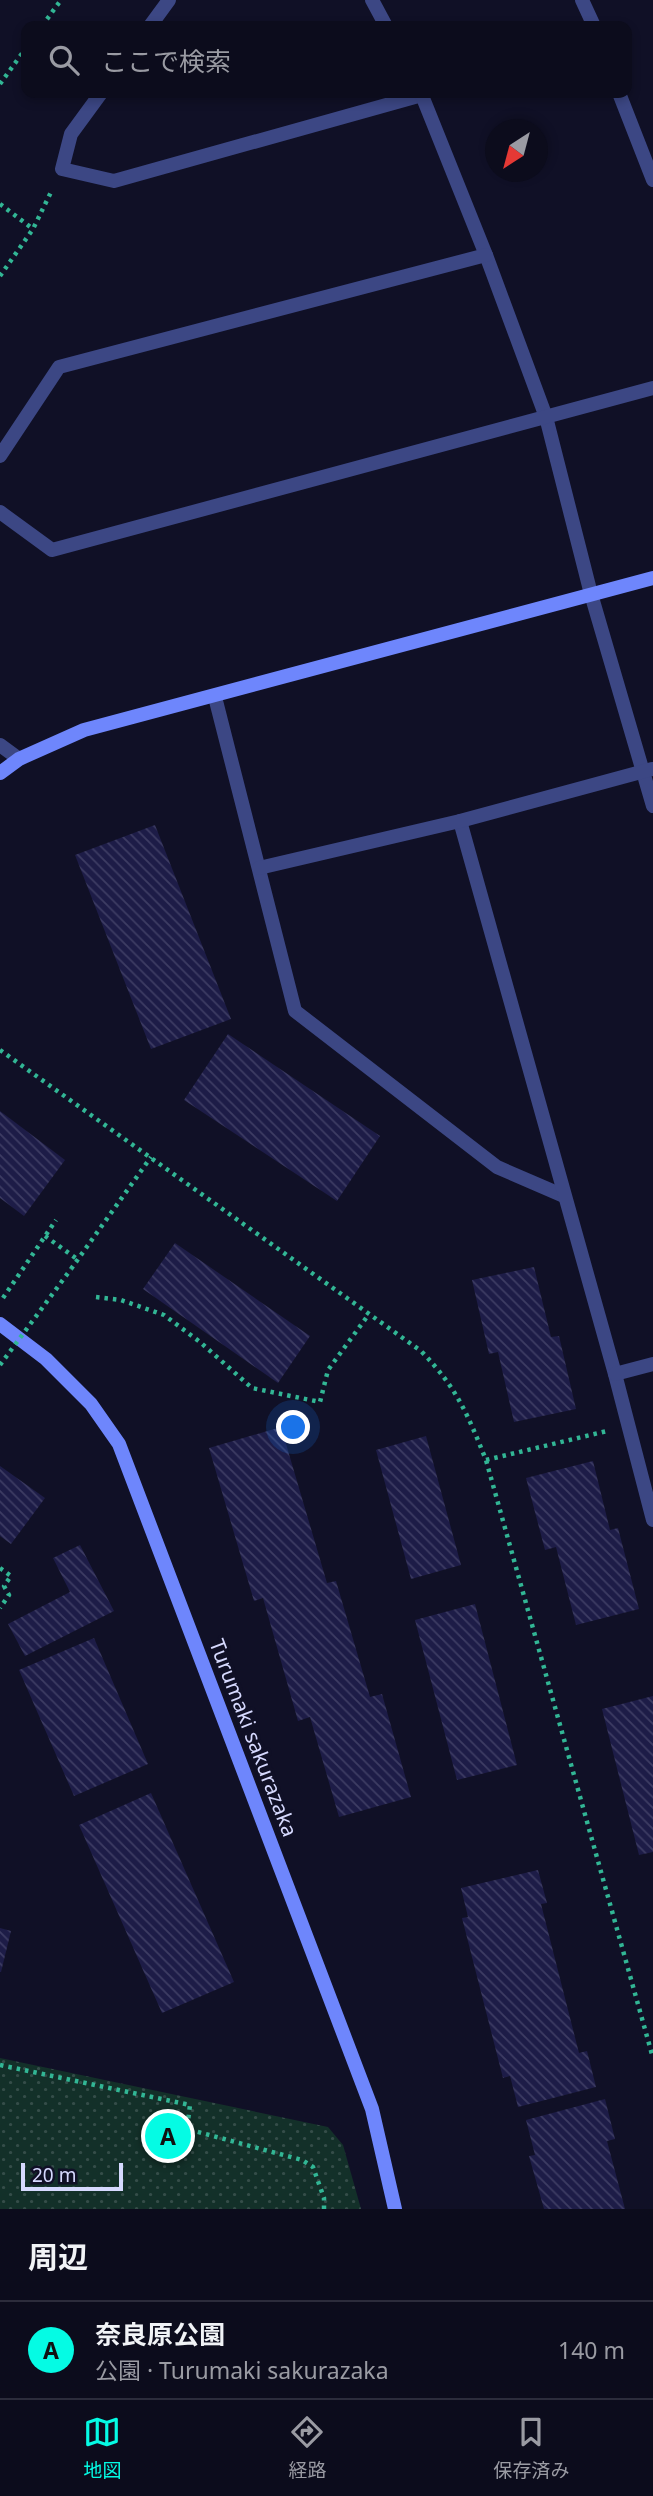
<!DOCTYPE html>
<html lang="ja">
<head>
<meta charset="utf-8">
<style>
  :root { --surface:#0c0c1c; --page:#1a1a29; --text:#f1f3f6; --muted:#9a9ba3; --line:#2c2c3b; --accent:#05fbe4 }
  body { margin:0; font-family:"Noto Sans","Noto Sans JP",sans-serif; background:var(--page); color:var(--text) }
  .compass { position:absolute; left:485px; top:119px; width:63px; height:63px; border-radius:50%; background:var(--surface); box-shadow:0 4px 10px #0003; rotate:216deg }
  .scale { position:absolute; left:21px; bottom:18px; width:102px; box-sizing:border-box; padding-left:7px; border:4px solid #d6d9fe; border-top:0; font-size:19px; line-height:24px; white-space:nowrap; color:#d6d9fe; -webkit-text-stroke:5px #101026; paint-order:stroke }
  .you { position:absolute; left:294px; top:1428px; width:24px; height:24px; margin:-18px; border:5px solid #fff; border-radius:50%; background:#1a73e8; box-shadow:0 0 0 10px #1a73e833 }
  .badge { display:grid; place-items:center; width:46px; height:46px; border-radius:50%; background:var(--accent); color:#111; font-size:23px; font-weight:700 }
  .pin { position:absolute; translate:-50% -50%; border:4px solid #fff; box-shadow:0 2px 7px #0006 }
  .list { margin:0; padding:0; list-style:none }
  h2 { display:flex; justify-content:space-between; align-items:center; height:91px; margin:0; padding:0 28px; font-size:30px }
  h2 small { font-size:23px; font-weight:400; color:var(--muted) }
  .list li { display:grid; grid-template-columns:46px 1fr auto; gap:21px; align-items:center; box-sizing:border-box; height:98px; padding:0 28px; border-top:2px solid var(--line) }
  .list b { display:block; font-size:26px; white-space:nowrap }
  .list p { margin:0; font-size:23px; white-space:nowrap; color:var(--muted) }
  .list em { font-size:23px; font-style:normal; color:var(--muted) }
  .icon { flex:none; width:38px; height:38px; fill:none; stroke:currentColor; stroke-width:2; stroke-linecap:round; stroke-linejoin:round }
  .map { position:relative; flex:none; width:653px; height:2209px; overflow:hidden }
  .search { position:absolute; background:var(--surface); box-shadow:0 4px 10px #0003; left:21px; right:21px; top:21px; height:77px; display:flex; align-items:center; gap:18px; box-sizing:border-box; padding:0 24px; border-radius:14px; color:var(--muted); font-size:26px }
  .sheet { height:189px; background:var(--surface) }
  nav { display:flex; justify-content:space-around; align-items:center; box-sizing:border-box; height:98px; border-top:2px solid var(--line); background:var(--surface); font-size:19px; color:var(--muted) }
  nav a { display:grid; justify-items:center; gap:4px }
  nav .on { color:var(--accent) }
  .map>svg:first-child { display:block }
</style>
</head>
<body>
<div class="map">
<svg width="653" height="2209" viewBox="0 0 653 2209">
  <defs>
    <pattern id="park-dots" width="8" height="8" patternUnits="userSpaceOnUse" patternTransform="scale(1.75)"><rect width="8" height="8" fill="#133029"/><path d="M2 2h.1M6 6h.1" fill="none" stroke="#354d49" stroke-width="1.8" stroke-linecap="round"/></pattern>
    <pattern id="building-back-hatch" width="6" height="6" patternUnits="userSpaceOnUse" patternTransform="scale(1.75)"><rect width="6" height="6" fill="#1d1c47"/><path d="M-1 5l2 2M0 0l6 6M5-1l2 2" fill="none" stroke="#3d3c63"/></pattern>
  </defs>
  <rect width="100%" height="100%" fill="#101026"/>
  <!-- park -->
  <path fill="url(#park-dots)" d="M 0,2058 L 328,2127 L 343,2145 L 361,2209 L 0,2209 Z"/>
  <!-- building -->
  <g fill="url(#building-back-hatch)">
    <path d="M 155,825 L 231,1019 L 151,1049 L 75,855 Z"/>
    <path d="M 228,1034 L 380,1136 L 337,1201 L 184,1100 Z"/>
    <path d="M 0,1111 L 65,1160 L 24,1216 L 0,1198 Z"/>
    <path d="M 175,1243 L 310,1336 L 278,1383 L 143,1289 Z"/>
    <path d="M 534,1267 L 551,1337 L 559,1336 L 576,1409 L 514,1422 L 498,1352 L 489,1354 L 472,1280 Z"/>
    <path d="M 281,1427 L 327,1583 L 336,1581 L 370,1697 L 382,1694 L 411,1797 L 339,1817 L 310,1717 L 298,1721 L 263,1598 L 254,1601 L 209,1448 Z"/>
    <path d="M 426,1436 L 461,1565 L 411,1579 L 376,1450 Z"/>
    <path d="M 593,1461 L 610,1530 L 618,1528 L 639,1609 L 576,1625 L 556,1547 L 545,1550 L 526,1478 Z"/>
    <path d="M 0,1466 L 45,1498 L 11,1544 L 0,1536 Z"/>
    <path d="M 80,1545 L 114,1611 L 25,1656 L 8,1624 L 70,1592 L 53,1558 Z"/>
    <path d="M 475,1604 L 517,1765 L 457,1780 L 415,1620 Z"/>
    <path d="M 94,1638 L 148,1764 L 74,1796 L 19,1670 Z"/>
    <path d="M 653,1696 L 653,1852 L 639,1855 L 602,1709 Z"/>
    <path d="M 151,1793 L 234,1982 L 162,2013 L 79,1825 Z"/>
    <path d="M 538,1870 L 547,1903 L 541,1904 L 579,2053 L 587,2051 L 596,2087 L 518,2107 L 510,2076 L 503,2078 L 462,1918 L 468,1917 L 461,1888 Z"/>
    <path d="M 0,1928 L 11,1931 L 1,1972 L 0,1972 Z"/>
    <path d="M 605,2099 L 615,2139 L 607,2141 L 625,2209 L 544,2209 L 529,2156 L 535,2155 L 526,2120 Z"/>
  </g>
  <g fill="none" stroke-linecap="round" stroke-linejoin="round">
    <!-- path -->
    <g stroke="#32b695" stroke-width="4.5" stroke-dasharray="3.5 5" stroke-linecap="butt">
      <path d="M 42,26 L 61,0"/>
      <path d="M 0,84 L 26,48"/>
      <path d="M 0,204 L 33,229"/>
      <path d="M 0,276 L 33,229 L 52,190"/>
      <path d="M 0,1050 L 421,1351 C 457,1388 467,1413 486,1460 L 653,2058"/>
      <path d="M 45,1236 L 77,1259"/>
      <path d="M 71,1269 L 151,1157"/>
      <path d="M 96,1297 L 121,1300 L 164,1315 L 200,1342 L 252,1388 L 320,1402 L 328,1370 L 369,1314"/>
      <path d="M 3,1298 L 56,1220"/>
      <path d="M 486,1460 L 607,1431"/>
      <path d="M 0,1568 L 11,1576 L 4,1586 L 9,1595 L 0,1608"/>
      <path d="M 0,2065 L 190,2105 L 187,2129 L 302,2160 L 313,2167 L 324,2198 L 324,2209"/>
    </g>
    <!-- street -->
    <g stroke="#3c4784" stroke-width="14">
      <path d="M 372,0 L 386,26"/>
      <path d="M 582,0 L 594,26"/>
      <path d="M 150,26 L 169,0"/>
      <path d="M 101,93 L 71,134 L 62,169 L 114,181 L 422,95"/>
      <path d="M 421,93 L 486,255 L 546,417 L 591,594 L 653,806"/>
      <path d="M 619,93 L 653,180"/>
      <path d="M 0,456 L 59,367 L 486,255"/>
      <path d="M 0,512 L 52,550 L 653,388"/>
      <path d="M 215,697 L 295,1011 L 497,1167 L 564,1196"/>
      <path d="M 0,745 L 19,759"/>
      <path d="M 460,821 L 615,1374 L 653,1520"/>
      <path d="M 259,868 L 460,821 L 652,769"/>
      <path d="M 615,1374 L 653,1364"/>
    </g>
    <!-- secondary -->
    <g stroke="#6e86fc" stroke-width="14">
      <path d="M 0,773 L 19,759 L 84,730 L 653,578"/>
      <path d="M 0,1324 L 46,1359 L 91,1404 L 119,1444 L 372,2109 L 395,2209"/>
    </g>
    <!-- path-bridge -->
    <path stroke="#32b695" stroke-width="4.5" stroke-dasharray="3.5 5" stroke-linecap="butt" d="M 0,1365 L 71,1269"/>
  </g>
  <g text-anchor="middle" stroke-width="7" stroke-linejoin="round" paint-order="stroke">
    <!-- street labels -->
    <g font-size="21" fill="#d6d9fe" stroke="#101026">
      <text transform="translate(253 1738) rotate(69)" y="7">Turumaki sakurazaka</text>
    </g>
  </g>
</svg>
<svg class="compass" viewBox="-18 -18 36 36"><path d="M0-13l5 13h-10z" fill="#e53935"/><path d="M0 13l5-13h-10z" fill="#9a9ba3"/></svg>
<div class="scale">20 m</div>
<div class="you"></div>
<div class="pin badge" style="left:168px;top:2136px">A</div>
<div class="search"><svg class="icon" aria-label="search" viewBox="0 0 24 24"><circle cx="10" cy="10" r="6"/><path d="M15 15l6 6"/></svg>ここで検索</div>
</div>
<section class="sheet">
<h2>周辺<small></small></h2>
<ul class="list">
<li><span class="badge">A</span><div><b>奈良原公園</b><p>公園 · Turumaki sakurazaka</p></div><em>140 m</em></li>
</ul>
</section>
<nav>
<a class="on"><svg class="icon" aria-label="map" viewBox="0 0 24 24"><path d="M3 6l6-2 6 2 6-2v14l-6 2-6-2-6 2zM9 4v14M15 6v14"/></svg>地図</a>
<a><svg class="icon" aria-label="directions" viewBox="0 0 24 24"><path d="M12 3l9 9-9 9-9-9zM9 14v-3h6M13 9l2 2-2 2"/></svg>経路</a>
<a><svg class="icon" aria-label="saved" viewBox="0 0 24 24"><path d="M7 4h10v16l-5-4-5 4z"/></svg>保存済み</a>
</nav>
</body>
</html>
